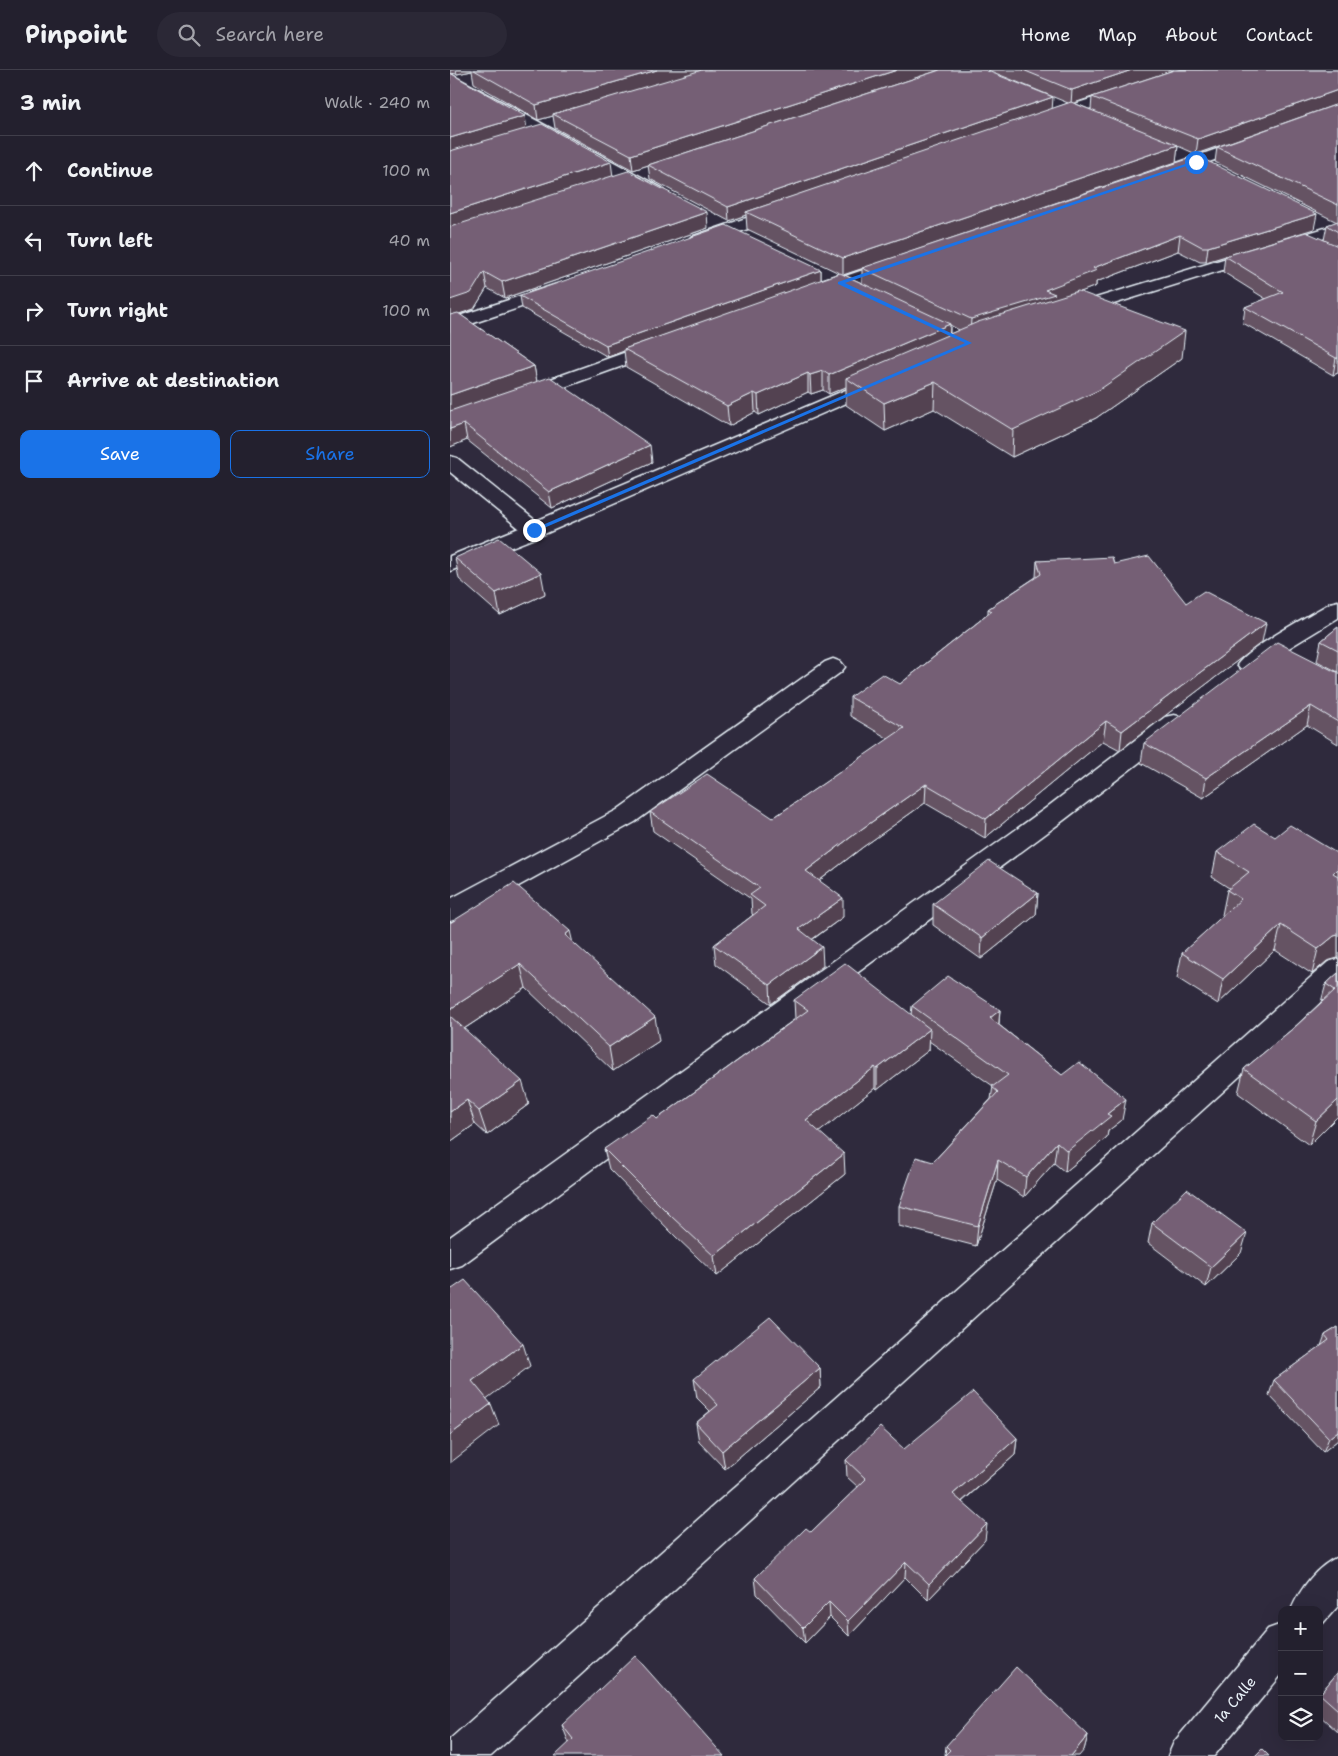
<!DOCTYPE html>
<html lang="en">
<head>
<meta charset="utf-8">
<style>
  :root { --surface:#23202e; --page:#2b2836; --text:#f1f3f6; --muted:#a3a3aa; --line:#403e4a; --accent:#1a73e8 }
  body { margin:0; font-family:"Shantell Sans",sans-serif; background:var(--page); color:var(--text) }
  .controls { position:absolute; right:15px; bottom:15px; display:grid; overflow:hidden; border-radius:10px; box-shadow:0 5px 20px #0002 }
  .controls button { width:45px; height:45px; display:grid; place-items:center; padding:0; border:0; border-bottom:1px solid var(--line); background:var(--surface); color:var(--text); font:25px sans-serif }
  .stop { position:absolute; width:15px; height:15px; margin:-11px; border:4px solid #1a73e8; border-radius:50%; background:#fff }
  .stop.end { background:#1a73e8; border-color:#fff; box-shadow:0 1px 5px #0008 }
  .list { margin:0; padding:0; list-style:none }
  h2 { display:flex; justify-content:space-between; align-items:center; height:65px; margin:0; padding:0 20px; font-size:21px }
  h2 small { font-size:16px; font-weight:400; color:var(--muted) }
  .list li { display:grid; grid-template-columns:32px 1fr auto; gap:15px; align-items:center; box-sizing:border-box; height:70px; padding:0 20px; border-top:1px solid var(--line) }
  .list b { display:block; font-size:19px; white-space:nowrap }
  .list em { font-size:16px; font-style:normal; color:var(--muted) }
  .actions { display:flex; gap:10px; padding:15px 20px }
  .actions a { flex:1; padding:11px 0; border:1px solid var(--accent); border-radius:10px; text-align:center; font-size:18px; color:var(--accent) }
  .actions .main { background:var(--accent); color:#fff }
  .icon { flex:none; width:28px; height:28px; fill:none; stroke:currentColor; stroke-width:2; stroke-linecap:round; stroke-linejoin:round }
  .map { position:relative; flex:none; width:888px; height:1686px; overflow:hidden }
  header { display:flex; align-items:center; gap:30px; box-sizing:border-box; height:70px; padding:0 25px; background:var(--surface); border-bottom:1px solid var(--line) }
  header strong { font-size:24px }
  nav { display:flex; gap:28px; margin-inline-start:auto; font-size:18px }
  .search { width:350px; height:45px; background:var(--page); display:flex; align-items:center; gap:12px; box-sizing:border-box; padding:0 18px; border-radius:28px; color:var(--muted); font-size:19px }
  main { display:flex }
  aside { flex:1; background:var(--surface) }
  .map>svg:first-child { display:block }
</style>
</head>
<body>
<header>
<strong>Pinpoint</strong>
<div class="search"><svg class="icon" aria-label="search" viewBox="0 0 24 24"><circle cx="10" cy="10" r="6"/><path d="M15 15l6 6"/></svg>Search here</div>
<nav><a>Home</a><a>Map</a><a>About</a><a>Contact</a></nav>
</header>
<main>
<aside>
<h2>3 min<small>Walk · 240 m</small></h2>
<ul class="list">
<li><svg class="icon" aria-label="ahead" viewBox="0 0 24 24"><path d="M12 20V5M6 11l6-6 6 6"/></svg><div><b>Continue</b></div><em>100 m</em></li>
<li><svg class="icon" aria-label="left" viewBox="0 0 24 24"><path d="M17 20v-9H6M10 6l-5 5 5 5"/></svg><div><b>Turn left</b></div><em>40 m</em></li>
<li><svg class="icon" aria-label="right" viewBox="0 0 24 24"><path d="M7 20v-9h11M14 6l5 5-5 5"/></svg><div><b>Turn right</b></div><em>100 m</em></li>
<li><svg class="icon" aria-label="arrive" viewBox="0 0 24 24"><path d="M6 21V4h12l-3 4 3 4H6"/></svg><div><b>Arrive at destination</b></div></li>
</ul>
<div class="actions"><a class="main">Save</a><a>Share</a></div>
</aside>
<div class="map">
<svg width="888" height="1686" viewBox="0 0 888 1686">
  <rect width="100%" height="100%" fill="#2f2a3d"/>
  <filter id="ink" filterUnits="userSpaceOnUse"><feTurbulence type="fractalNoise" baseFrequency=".02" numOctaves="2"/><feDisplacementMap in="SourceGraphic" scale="10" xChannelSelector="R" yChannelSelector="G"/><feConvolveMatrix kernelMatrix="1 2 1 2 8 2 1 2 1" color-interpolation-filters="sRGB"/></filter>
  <g filter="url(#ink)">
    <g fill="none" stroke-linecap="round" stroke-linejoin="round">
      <defs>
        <g id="minor">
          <path d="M 730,0 L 752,0 L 750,3 L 601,51 L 591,51 L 588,48 L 591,45 Z"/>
          <path d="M 0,4 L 212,118 L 214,121 L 212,124 L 200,124 L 89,65 L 0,14 Z"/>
          <path d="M 801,67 L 807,69 L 809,72 L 807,75 L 725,104 L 713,104 L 711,101 L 713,98 Z"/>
          <path d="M 331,136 L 337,137 L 339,141 L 337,145 L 253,175 L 247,176 L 241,175 L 238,171 L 241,167 Z"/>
          <path d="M 888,154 L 888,164 L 625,246 L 619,248 L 613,246 L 610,242 L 613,238 Z"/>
          <path d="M 446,189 L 452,190 L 455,194 L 452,198 L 375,225 L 369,226 L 363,225 L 360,221 L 363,217 Z"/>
          <path d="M 107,214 L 113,215 L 116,219 L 113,223 L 0,261 L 0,249 Z"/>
          <path d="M 210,270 L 217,272 L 219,276 L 217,280 L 81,329 L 74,331 L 67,329 L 64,325 L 67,321 Z"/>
          <path d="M 431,305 L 438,307 L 441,311 L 438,315 L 92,465 L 0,501 L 0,486 L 69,458 L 0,402 L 0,386 L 7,388 L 86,451 Z"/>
          <path d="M 888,531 L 888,548 L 829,584 L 807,600 L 799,602 L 791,600 L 787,595 C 799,577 859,546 880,533 Z"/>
          <path d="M 383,589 L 391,592 L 395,597 L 391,602 L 185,752 L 10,848 L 0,851 L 0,829 L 167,740 L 375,592 Z"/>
          <path d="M 724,645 L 733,647 L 736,653 L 733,659 L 614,750 L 12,1195 L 0,1199 L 0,1167 L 596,738 L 715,647 Z"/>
          <path d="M 888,889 L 888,917 L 41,1686 L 0,1686 L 0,1669 L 878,892 Z"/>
          <path d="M 888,1487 L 888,1536 L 873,1553 L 869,1555 L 869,1540 L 841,1540 C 850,1519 867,1496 888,1487 Z"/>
          <path d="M 832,1554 L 832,1604 L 764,1686 L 718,1686 L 724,1672 L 818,1559 Z"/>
        </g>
      </defs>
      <!-- minor casing -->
      <use href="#minor" stroke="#e8f1f8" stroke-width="3"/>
      <!-- minor -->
      <use href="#minor" fill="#2f2a3d" fill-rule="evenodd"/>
    </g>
    <!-- wall -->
    <g fill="#655264" stroke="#e8f1f8" fill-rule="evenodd">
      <path d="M 0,0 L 535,0 L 602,39 L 618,33 L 538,0 L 888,0 L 888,303 L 883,305 L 793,253 L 795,237 L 816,229 L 773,202 L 775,186 L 874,170 L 877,155 L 887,152 L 765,92 L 767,77 L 849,48 L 746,84 L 728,76 L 726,92 L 546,153 L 864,159 L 756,192 L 750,192 L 728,181 L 646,212 L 646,216 L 630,222 L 732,288 L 646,348 L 562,387 L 484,339 L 435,361 L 396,335 L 396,317 L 379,324 L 373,320 L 361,324 L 358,322 L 309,345 L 305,342 L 279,356 L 176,297 L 174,281 L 158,287 L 72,238 L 70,226 L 371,200 L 371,209 L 389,203 L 297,159 L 296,145 L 279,151 L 200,109 L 198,95 L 487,1 L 183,100 L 105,58 L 103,46 L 88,50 L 24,13 L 22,1 L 7,4 L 0,3 ZM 642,27 L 641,40 L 624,33 ZM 412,199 L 412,213 L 394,205 ZM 500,255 L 509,260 L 500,264 Z"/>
      <path d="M 0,3 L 77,59 L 258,158 L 55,228 L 37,218 L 24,239 L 9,244 L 84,296 L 87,312 L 202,392 L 102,438 L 17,370 L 0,377 Z"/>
      <path d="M 5,488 L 95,524 L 50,545 L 9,509 Z"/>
      <path d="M 587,491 L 664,494 L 736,533 L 812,572 L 670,680 L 653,671 L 535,768 L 475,733 L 413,777 L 369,811 L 393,847 L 362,870 L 373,896 L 321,934 L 266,894 L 264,875 L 303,845 L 302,844 L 301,829 L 203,761 L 200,742 L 323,748 L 439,669 L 400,646 L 400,627 L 450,614 L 538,544 L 538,539 L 586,507 Z"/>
      <path d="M 888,557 L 888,602 L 867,591 L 871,571 Z"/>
      <path d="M 884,601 L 888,602 L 888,674 L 857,655 L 753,728 L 691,693 L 694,673 Z"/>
      <path d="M 825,767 L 888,784 L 888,888 L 877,891 L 862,904 L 825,880 L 768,934 L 727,908 L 732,883 L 773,846 L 772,845 L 777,820 L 779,818 L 762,807 L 767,782 Z"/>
      <path d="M 588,823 L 586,845 L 531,889 L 483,855 L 483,834 Z"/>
      <path d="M 0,853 L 123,872 L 209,971 L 163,1001 L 76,918 L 14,959 L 79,1034 L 37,1065 L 25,1054 L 0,1072 Z"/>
      <path d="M 888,903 L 888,1046 L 859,1075 L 788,1023 L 794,999 L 846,956 L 871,932 L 876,914 Z"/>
      <path d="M 344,930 L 461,945 L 462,936 L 550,940 L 549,955 L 612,1005 L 672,1050 L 658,1061 L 657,1067 L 615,1102 L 604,1093 L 574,1127 L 547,1110 L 526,1176 L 449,1156 L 449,1136 L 483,1092 L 541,1029 L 543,1016 L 479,971 L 479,980 L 427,1020 L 425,1018 L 369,1062 L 395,1104 L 267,1206 L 226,1167 L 159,1099 L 154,1079 L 207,1049 L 345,949 Z"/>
      <path d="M 702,1153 L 791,1183 L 756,1217 L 698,1173 Z"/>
      <path d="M 888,1257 L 888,1370 L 873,1382 L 819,1325 L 824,1310 L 871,1276 L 875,1265 Z"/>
      <path d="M 370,1298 L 371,1317 L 275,1399 L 249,1372 L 246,1353 L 260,1341 L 247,1328 L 244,1309 Z"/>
      <path d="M 567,1368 L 565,1385 L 512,1432 L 535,1470 L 478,1530 L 455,1507 L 399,1566 L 380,1547 L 355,1573 L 307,1524 L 305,1508 L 361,1462 L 408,1417 L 397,1407 L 396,1390 L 454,1379 Z"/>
      <path d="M 888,1602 L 888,1662 L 869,1645 L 869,1625 Z"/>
      <path d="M 112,1655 L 274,1686 L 119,1673 Z"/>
      <path d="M 638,1665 L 634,1680 L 495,1685 L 496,1676 Z"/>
    </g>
    <!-- shaded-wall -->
    <g fill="#524251" stroke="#e8f1f8">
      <path d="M 6,0 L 22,0 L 22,1 L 7,4 Z"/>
      <path d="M 207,0 L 256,0 L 103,44 L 103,46 L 88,50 L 86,35 Z"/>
      <path d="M 447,0 L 490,0 L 183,100 L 181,85 Z"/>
      <path d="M 682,0 L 724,0 L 621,34 L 622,20 Z"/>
      <path d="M 888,20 L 888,34 L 746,84 L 748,69 Z"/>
      <path d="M 603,27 L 602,41 L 296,142 L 296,145 L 279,151 L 278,137 Z"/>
      <path d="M 75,46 L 77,60 L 0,84 L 0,68 Z"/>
      <path d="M 728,75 L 726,92 L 393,205 L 393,188 Z"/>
      <path d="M 161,92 L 163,107 L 0,159 L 0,143 Z"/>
      <path d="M 257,142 L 258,158 L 55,228 L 52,212 Z"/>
      <path d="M 867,144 L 864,159 L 756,192 L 758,177 Z"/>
      <path d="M 730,165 L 728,181 L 646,212 L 646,216 L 520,265 L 521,249 L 595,220 L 643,198 Z"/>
      <path d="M 371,200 L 371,212 L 174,279 L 174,281 L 158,287 L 156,275 Z"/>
      <path d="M 34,202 L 37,218 L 24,239 L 0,247 L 0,230 Z"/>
      <path d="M 500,254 L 499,273 L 396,308 L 396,317 L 379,324 L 379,305 Z"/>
      <path d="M 735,261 L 732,288 L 646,348 L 562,387 L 563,360 Z"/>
      <path d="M 886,288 L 888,288 L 888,303 L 883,305 Z"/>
      <path d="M 84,296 L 87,312 L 0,343 L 0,325 Z"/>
      <path d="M 373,301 L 373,320 L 361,324 L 360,305 Z"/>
      <path d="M 358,303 L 358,322 L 309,345 L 308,325 Z"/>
      <path d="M 485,312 L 484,339 L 435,361 L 434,333 Z"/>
      <path d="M 304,323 L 305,342 L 279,356 L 277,336 Z"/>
      <path d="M 14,354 L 17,370 L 0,377 L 0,359 Z"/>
      <path d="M 200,375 L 202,392 L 102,438 L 99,422 Z"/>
      <path d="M 91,503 L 95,524 L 50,545 L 46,523 Z"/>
      <path d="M 816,553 L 812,572 L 670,680 L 672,661 Z"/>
      <path d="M 861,636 L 857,655 L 753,728 L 756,708 Z"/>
      <path d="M 656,651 L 653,671 L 535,768 L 536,749 Z"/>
      <path d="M 476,714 L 475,733 L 413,777 L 357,820 L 356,801 L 413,758 Z"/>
      <path d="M 888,798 L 888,817 L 883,803 Z"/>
      <path d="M 588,823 L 586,845 L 531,889 L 532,868 Z"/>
      <path d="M 393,828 L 393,847 L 350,878 L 349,859 Z"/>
      <path d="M 831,855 L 825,880 L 768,934 L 773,909 Z"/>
      <path d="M 120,861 L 126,886 L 115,865 Z"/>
      <path d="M 888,865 L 888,888 L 877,891 L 862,904 L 868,879 L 884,866 Z"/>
      <path d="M 372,877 L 373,896 L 321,934 L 320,915 Z"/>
      <path d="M 70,894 L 76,918 L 3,966 L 0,958 L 0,939 Z"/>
      <path d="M 550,940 L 548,962 L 540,948 Z"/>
      <path d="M 205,947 L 209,971 L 163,1001 L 159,977 Z"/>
      <path d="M 480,959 L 479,980 L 427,1020 L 427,999 Z"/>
      <path d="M 425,997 L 425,1018 L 358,1071 L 356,1050 Z"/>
      <path d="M 72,1011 L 79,1034 L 37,1065 L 29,1041 Z"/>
      <path d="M 676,1029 L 672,1050 L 658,1061 L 657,1067 L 615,1102 L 617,1081 L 657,1044 Z"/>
      <path d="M 17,1030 L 25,1054 L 0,1072 L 0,1042 Z"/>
      <path d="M 888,1030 L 888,1046 L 859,1075 L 866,1051 Z"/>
      <path d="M 607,1072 L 604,1093 L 574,1127 L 576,1107 Z"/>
      <path d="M 394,1084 L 395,1104 L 267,1206 L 264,1186 Z"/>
      <path d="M 548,1090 L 547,1110 L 526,1176 L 528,1156 Z"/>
      <path d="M 797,1163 L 791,1183 L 756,1217 L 761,1197 Z"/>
      <path d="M 73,1274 L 80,1296 L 31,1333 L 22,1311 Z"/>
      <path d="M 370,1298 L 371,1317 L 275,1399 L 272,1381 Z"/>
      <path d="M 41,1334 L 49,1355 L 0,1393 L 0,1365 Z"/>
      <path d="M 888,1361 L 888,1370 L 873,1382 L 879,1368 Z"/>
      <path d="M 567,1368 L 565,1385 L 502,1440 L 503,1424 Z"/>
      <path d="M 537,1454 L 535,1470 L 478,1530 L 479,1514 Z"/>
      <path d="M 456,1492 L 455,1507 L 399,1566 L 398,1551 Z"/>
      <path d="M 379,1532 L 380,1547 L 355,1573 L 353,1558 Z"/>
      <path d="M 638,1665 L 634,1680 L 629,1686 L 621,1686 Z"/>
    </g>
    <!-- building -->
    <g fill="#755f74" stroke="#e8f1f8">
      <path d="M 24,0 L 207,0 L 86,35 Z"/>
      <path d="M 252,0 L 447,0 L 181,85 L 103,44 Z"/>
      <path d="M 490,0 L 535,0 L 603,27 L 278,137 L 198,95 Z"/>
      <path d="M 573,0 L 682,0 L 622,20 Z"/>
      <path d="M 724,0 L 888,0 L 888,20 L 748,69 L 642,27 Z"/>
      <path d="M 0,3 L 75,46 L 0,68 Z"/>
      <path d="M 621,32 L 728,75 L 393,188 L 296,142 Z"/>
      <path d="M 888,34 L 888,135 L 767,77 Z"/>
      <path d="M 92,54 L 161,92 L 0,143 L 0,81 Z"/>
      <path d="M 747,86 L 867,144 L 758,177 L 752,177 L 730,165 L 643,198 L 647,200 L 595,220 L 605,224 L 521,249 L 412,198 Z"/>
      <path d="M 178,101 L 257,142 L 52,212 L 34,202 L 21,223 L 0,230 L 0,157 Z"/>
      <path d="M 888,151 L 888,162 L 877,155 Z"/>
      <path d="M 276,155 L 371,200 L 156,275 L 70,226 Z"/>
      <path d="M 856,162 L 888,176 L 888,288 L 886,288 L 795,237 L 833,222 L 775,186 Z"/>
      <path d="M 390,203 L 500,254 L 379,305 L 373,301 L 360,305 L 358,303 L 308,325 L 304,323 L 277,336 L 174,279 Z"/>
      <path d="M 628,221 L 735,261 L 649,320 L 563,360 L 485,312 L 434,333 L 396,308 L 528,252 Z"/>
      <path d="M 8,243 L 84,296 L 0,325 L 0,245 Z"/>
      <path d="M 100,307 L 200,375 L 99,422 L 14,354 L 0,359 L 0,341 Z"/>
      <path d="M 49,468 L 91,503 L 46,523 L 5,488 Z"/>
      <path d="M 699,486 L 736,533 L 754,521 L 816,553 L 672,661 L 656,651 L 536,749 L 476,714 L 413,758 L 356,801 L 393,828 L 349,859 L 372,877 L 320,915 L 264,875 L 315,836 L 300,825 L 310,818 L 200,742 L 257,704 L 323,748 L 454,658 L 400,627 L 432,604 L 450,614 L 542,541 L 538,539 L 591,504 L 587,491 L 662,487 L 664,494 Z"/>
      <path d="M 888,557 L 888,580 L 871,571 Z"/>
      <path d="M 827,572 L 884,601 L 888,602 L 888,652 L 861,636 L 756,708 L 694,673 Z"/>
      <path d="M 804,754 L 825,767 L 840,755 L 888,784 L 888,798 L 883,803 L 888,806 L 888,865 L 884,866 L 868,879 L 831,855 L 773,909 L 732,883 L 791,829 L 777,820 L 799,802 L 767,782 Z"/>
      <path d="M 539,791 L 588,823 L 532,868 L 483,834 Z"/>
      <path d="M 64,813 L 120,861 L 115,865 L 205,947 L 159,977 L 70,894 L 0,939 L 0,853 Z"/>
      <path d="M 395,893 L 480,959 L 427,999 L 425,997 L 356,1050 L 394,1084 L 264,1186 L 222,1147 L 154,1079 L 203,1045 L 207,1049 L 358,940 L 344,930 Z"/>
      <path d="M 888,903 L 888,1030 L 866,1051 L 794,999 L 846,956 L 885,920 L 876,914 Z"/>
      <path d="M 498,906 L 550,940 L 540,948 L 612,1005 L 629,992 L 676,1029 L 657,1044 L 661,1046 L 617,1081 L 607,1072 L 576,1107 L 548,1090 L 528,1156 L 449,1136 L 466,1087 L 483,1092 L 548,1022 L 542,1017 L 558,1005 L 462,936 Z"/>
      <path d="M 0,946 L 72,1011 L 29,1041 L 17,1030 L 0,1042 Z"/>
      <path d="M 737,1119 L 797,1163 L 761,1197 L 702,1153 Z"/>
      <path d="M 15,1210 L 73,1274 L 22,1311 L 41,1334 L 0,1365 L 0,1217 L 2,1219 Z"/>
      <path d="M 320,1247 L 370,1298 L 272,1381 L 246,1353 L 268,1335 L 244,1309 Z"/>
      <path d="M 888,1257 L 888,1361 L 879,1368 L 824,1310 L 879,1270 L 875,1265 Z"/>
      <path d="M 523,1322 L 567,1368 L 503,1424 L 537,1454 L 479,1514 L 456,1492 L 398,1551 L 379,1532 L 353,1558 L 305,1508 L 356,1458 L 361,1462 L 416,1409 L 396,1390 L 430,1357 L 454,1379 Z"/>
      <path d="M 185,1586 L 274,1686 L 105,1686 L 123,1669 L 112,1655 Z"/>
      <path d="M 566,1597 L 638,1665 L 621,1686 L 494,1686 L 500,1680 L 496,1676 Z"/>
      <path d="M 888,1602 L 888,1640 L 870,1624 Z"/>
      <path d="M 812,1679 L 819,1686 L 805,1686 Z"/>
    </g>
  </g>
  <!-- route -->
  <path fill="#1a73e8" d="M 744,91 L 748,92 L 395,213 L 522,273 L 87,461 L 81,460 L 515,273 L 388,214 L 388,212 Z"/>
  <g text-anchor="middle" stroke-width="4" stroke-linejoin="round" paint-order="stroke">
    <!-- near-street labels -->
    <g font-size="15" fill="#e8f1f8" stroke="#2f2a3d">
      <text transform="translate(785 1630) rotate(-50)" y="5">1a Calle</text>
    </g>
  </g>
</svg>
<div class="controls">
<button>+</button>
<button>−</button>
<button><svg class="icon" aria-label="layers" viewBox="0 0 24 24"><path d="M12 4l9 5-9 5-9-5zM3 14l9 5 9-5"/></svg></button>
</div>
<div class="stop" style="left:746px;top:92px"></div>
<div class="stop end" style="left:84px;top:460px"></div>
</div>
</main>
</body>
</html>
